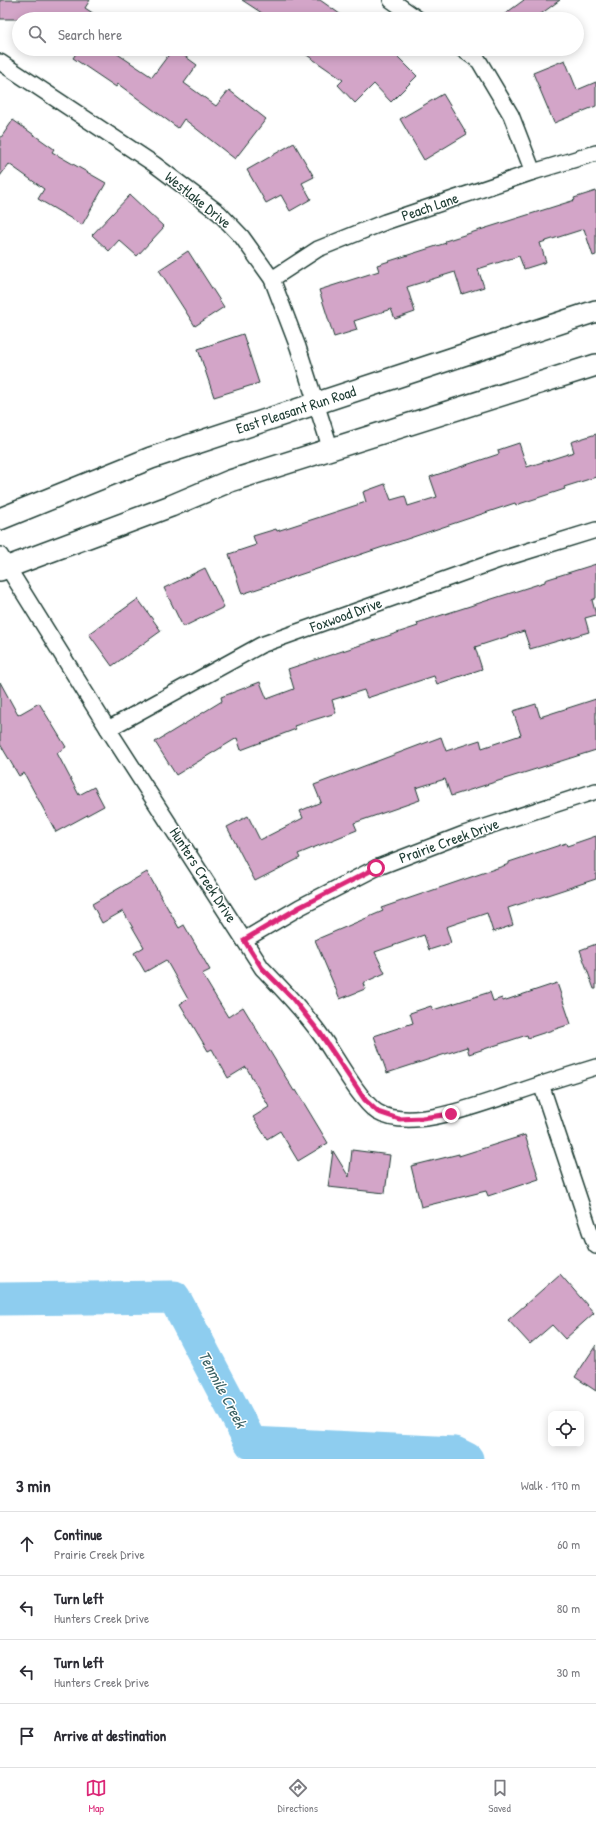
<!DOCTYPE html>
<html lang="en">
<head>
<meta charset="utf-8">
<style>
  :root { --surface:#fff; --page:#f2f2f3; --text:#2b2b33; --muted:#7c7c81; --line:#e1e1e2; --accent:#db2777 }
  body { margin:0; font-family:"Patrick Hand",sans-serif; background:var(--page); color:var(--text) }
  .controls { position:absolute; right:12px; bottom:12px; display:grid; overflow:hidden; border-radius:8px; box-shadow:0 2px 10px #0003 }
  .controls button { width:36px; height:36px; display:grid; place-items:center; padding:0; border:0; border-bottom:1px solid var(--line); background:var(--surface); color:var(--text); font:20px sans-serif }
  .stop { position:absolute; width:12px; height:12px; margin:-9px; border:3px solid #db2777; border-radius:50%; background:#fff }
  .stop.end { background:#db2777; border-color:#fff; box-shadow:0 1px 4px #0008 }
  .list { margin:0; padding:0; list-style:none }
  h2 { display:flex; justify-content:space-between; align-items:center; height:52px; margin:0; padding:0 16px; font-size:17px }
  h2 small { font-size:13px; font-weight:400; color:var(--muted) }
  .list li { display:grid; grid-template-columns:26px 1fr auto; gap:12px; align-items:center; box-sizing:border-box; height:64px; padding:0 16px; border-top:1px solid var(--line) }
  .list b { display:block; font-size:15px; white-space:nowrap }
  .list p { margin:0; font-size:13px; white-space:nowrap; color:var(--muted) }
  .list em { font-size:13px; font-style:normal; color:var(--muted) }
  .icon { flex:none; width:22px; height:22px; fill:none; stroke:currentColor; stroke-width:2; stroke-linecap:round; stroke-linejoin:round }
  .map { position:relative; flex:none; width:596px; height:1459px; overflow:hidden }
  .search { position:absolute; background:var(--surface); box-shadow:0 2px 10px #0003; left:12px; right:12px; top:12px; height:44px; display:flex; align-items:center; gap:10px; box-sizing:border-box; padding:0 14px; border-radius:22px; color:var(--muted); font-size:15px }
  .sheet { height:308px; background:var(--surface) }
  nav { display:flex; justify-content:space-around; align-items:center; box-sizing:border-box; height:56px; border-top:1px solid var(--line); background:var(--surface); font-size:11px; color:var(--muted) }
  nav a { display:grid; justify-items:center; gap:2px }
  nav .on { color:var(--accent) }
  .map>svg:first-child { display:block }
</style>
</head>
<body>
<div class="map">
<svg width="596" height="1459" viewBox="0 0 596 1459">
  <rect width="100%" height="100%" fill="#fff"/>
  <filter id="ink" filterUnits="userSpaceOnUse"><feTurbulence type="fractalNoise" baseFrequency=".025" numOctaves="2"/><feDisplacementMap in="SourceGraphic" scale="8" xChannelSelector="R" yChannelSelector="G"/><feConvolveMatrix kernelMatrix="1 2 1 2 8 2 1 2 1" color-interpolation-filters="sRGB"/></filter>
  <g filter="url(#ink)">
    <g fill="none" stroke-linecap="round" stroke-linejoin="round">
      <!-- river -->
      <path stroke="#8ecdef" stroke-width="33" d="M 0,1299 L 174,1297 L 251,1443 L 455,1453 L 467,1459"/>
    </g>
    <!-- building -->
    <g fill="#d3a5c8" stroke="#1f3d34">
      <path d="M 0,0 L 90,0 L 85,8 L 102,19 L 0,19 Z"/>
      <path d="M 242,0 L 320,0 L 347,19 L 271,19 Z"/>
      <path d="M 524,0 L 560,0 L 534,19 L 498,19 Z"/>
      <path d="M 79,49 L 110,49 L 152,77 L 173,49 L 175,49 L 197,65 L 184,83 L 216,106 L 229,90 L 266,119 L 235,159 L 184,119 L 178,128 L 118,84 L 116,87 L 73,58 Z"/>
      <path d="M 298,49 L 390,49 L 417,76 L 391,102 L 374,84 L 355,103 L 338,85 L 343,80 Z"/>
      <path d="M 565,60 L 577,90 L 596,82 L 596,106 L 554,123 L 533,73 Z"/>
      <path d="M 443,94 L 467,134 L 424,160 L 400,119 Z"/>
      <path d="M 13,120 L 54,149 L 52,152 L 106,183 L 82,225 L 38,199 L 44,189 L 9,164 L 0,176 L 0,139 Z"/>
      <path d="M 294,143 L 314,177 L 302,183 L 311,199 L 290,211 L 281,195 L 266,203 L 247,170 Z"/>
      <path d="M 596,191 L 596,255 L 593,256 L 584,229 L 540,243 L 546,262 L 524,269 L 519,256 L 478,269 L 484,287 L 462,294 L 455,272 L 407,287 L 415,312 L 395,319 L 391,309 L 354,321 L 357,330 L 334,337 L 319,290 L 379,271 L 377,265 L 446,243 L 445,241 L 575,200 L 574,198 Z"/>
      <path d="M 130,195 L 164,227 L 137,256 L 119,240 L 109,251 L 92,235 Z"/>
      <path d="M 188,251 L 224,307 L 195,326 L 159,270 Z"/>
      <path d="M 243,334 L 259,383 L 214,397 L 198,349 Z"/>
      <path d="M 596,434 L 596,477 L 564,487 L 565,489 L 516,505 L 515,503 L 242,594 L 229,554 L 256,545 L 253,536 L 276,529 L 277,531 L 366,502 L 363,492 L 385,484 L 391,500 L 405,496 L 408,506 L 437,497 L 430,477 L 499,454 L 498,450 L 519,443 L 527,467 L 574,452 L 571,442 Z"/>
      <path d="M 596,564 L 596,598 L 592,600 L 596,615 L 585,618 L 589,632 L 530,649 L 524,631 L 475,647 L 482,669 L 437,684 L 434,676 L 367,698 L 364,690 L 332,700 L 336,713 L 294,726 L 296,729 L 241,750 L 237,738 L 176,775 L 155,742 L 222,701 L 221,697 L 260,682 L 267,699 L 294,689 L 288,669 L 418,626 L 417,623 L 545,582 L 545,580 Z"/>
      <path d="M 205,568 L 224,607 L 183,627 L 164,588 Z"/>
      <path d="M 138,599 L 161,631 L 112,666 L 89,634 Z"/>
      <path d="M 0,682 L 18,715 L 39,703 L 66,747 L 57,753 L 79,795 L 94,787 L 104,806 L 56,832 L 24,773 L 19,776 L 0,744 Z"/>
      <path d="M 596,699 L 596,750 L 451,796 L 445,779 L 416,788 L 420,800 L 354,823 L 357,830 L 298,854 L 300,858 L 255,881 L 227,827 L 248,816 L 260,840 L 303,818 L 300,811 L 321,802 L 314,785 L 441,737 L 446,751 L 480,740 L 482,748 L 521,735 L 513,711 L 536,704 L 540,717 Z"/>
      <path d="M 596,836 L 596,879 L 508,908 L 513,925 L 493,932 L 487,913 L 446,927 L 451,943 L 429,950 L 424,935 L 375,952 L 385,973 L 363,983 L 365,989 L 340,999 L 315,940 L 383,911 L 381,908 L 509,864 L 509,862 L 566,843 L 567,846 Z"/>
      <path d="M 147,872 L 179,928 L 184,925 L 210,970 L 202,974 L 228,1017 L 243,1007 L 294,1091 L 296,1090 L 328,1143 L 298,1161 L 280,1131 L 267,1139 L 253,1117 L 269,1107 L 246,1067 L 228,1078 L 212,1049 L 208,1051 L 180,1004 L 188,999 L 166,960 L 145,972 L 134,953 L 144,947 L 123,911 L 102,923 L 92,904 Z"/>
      <path d="M 596,944 L 596,989 L 594,989 L 580,950 Z"/>
      <path d="M 557,983 L 571,1024 L 528,1038 L 527,1035 L 469,1054 L 467,1047 L 387,1073 L 374,1036 L 413,1023 L 410,1013 L 431,1006 L 433,1010 L 490,992 L 493,1001 L 502,998 L 503,1001 Z"/>
      <path d="M 525,1135 L 539,1179 L 488,1196 L 486,1191 L 421,1207 L 411,1166 L 459,1154 L 459,1156 Z"/>
      <path d="M 352,1150 L 390,1155 L 385,1193 L 328,1187 L 333,1151 L 349,1177 Z"/>
      <path d="M 560,1274 L 594,1313 L 565,1339 L 552,1325 L 530,1344 L 508,1320 Z"/>
      <path d="M 596,1345 L 596,1391 L 575,1377 Z"/>
    </g>
    <g fill="none" stroke-linecap="round" stroke-linejoin="round">
      <defs>
        <g id="street">
          <path d="M 391,0 L 418,19"/>
          <path d="M 462,49 L 479,61 L 511,115 L 533,172"/>
          <path d="M 0,62 L 154,164 L 219,213 L 242,237 L 272,279 L 298,347 L 331,450"/>
          <path d="M 272,279 L 318,249 L 385,222 L 533,172 L 596,153"/>
          <path d="M 0,555 L 108,729 L 262,968 C 282,989 303,1010 320,1034 C 334,1053 359,1100 377,1112 C 412,1133 482,1103 518,1092 C 544,1083 570,1075 596,1067"/>
          <path d="M 108,729 L 261,645 L 499,560 L 596,530"/>
          <path d="M 244,940 L 300,907 L 376,868 L 464,834 L 596,791"/>
          <path d="M 541,1084 L 590,1231 L 596,1246"/>
        </g>
        <g id="secondary">
          <path d="M 0,519 L 151,458 L 596,311"/>
          <path d="M 0,570 L 171,506 L 230,481 L 596,365"/>
        </g>
      </defs>
      <!-- street casing -->
      <use href="#street" stroke="#1f3d34" stroke-width="18"/>
      <!-- secondary casing -->
      <use href="#secondary" stroke="#1f3d34" stroke-width="24"/>
      <!-- street -->
      <use href="#street" stroke="#fff" stroke-width="15"/>
      <!-- secondary -->
      <use href="#secondary" stroke="#fff" stroke-width="21"/>
    </g>
  </g>
  <g fill="none" stroke-linecap="round" stroke-linejoin="round" filter="url(#ink)">
    <!-- route -->
    <path stroke="#db2777" stroke-width="5" d="M 376,868 L 300,907 L 244,940 L 262,968 L 292,998 L 320,1033 L 365,1100 L 378,1112 L 399,1119 L 422,1118 L 451,1114"/>
  </g>
  <g text-anchor="middle" stroke-width="3" stroke-linejoin="round" paint-order="stroke">
    <!-- street labels -->
    <g font-size="15" fill="#1f3d34" stroke="#fff">
      <text transform="translate(198 200) rotate(39)" y="5">Westlake Drive</text>
      <text transform="translate(430 207) rotate(-19)" y="5">Peach Lane</text>
      <text transform="translate(296 410) rotate(-18)" y="5">East Pleasant Run Road</text>
      <text transform="translate(346 615) rotate(-20)" y="5">Foxwood Drive</text>
      <text transform="translate(449 841) rotate(-20)" y="5">Prairie Creek Drive</text>
      <text transform="translate(203 875) rotate(57)" y="5">Hunters Creek Drive</text>
    </g>
    <!-- water labels -->
    <g font-size="16" font-style="italic" fill="#3b6163" stroke="#fff">
      <text transform="translate(223 1389) rotate(62)" y="6">Tenmile Creek</text>
    </g>
  </g>
</svg>
<div class="controls">
<button><svg class="icon" aria-label="locate" viewBox="0 0 24 24"><circle cx="12" cy="12" r="6"/><path d="M12 2v4M12 18v4M2 12h4M18 12h4"/></svg></button>
</div>
<div class="stop" style="left:376px;top:868px"></div>
<div class="stop end" style="left:451px;top:1114px"></div>
<div class="search"><svg class="icon" aria-label="search" viewBox="0 0 24 24"><circle cx="10" cy="10" r="6"/><path d="M15 15l6 6"/></svg>Search here</div>
</div>
<section class="sheet">
<h2>3 min<small>Walk · 170 m</small></h2>
<ul class="list">
<li><svg class="icon" aria-label="ahead" viewBox="0 0 24 24"><path d="M12 20V5M6 11l6-6 6 6"/></svg><div><b>Continue</b><p>Prairie Creek Drive</p></div><em>60 m</em></li>
<li><svg class="icon" aria-label="left" viewBox="0 0 24 24"><path d="M17 20v-9H6M10 6l-5 5 5 5"/></svg><div><b>Turn left</b><p>Hunters Creek Drive</p></div><em>80 m</em></li>
<li><svg class="icon" aria-label="left" viewBox="0 0 24 24"><path d="M17 20v-9H6M10 6l-5 5 5 5"/></svg><div><b>Turn left</b><p>Hunters Creek Drive</p></div><em>30 m</em></li>
<li><svg class="icon" aria-label="arrive" viewBox="0 0 24 24"><path d="M6 21V4h12l-3 4 3 4H6"/></svg><div><b>Arrive at destination</b></div></li>
</ul>
</section>
<nav>
<a class="on"><svg class="icon" aria-label="map" viewBox="0 0 24 24"><path d="M3 6l6-2 6 2 6-2v14l-6 2-6-2-6 2zM9 4v14M15 6v14"/></svg>Map</a>
<a><svg class="icon" aria-label="directions" viewBox="0 0 24 24"><path d="M12 3l9 9-9 9-9-9zM9 14v-3h6M13 9l2 2-2 2"/></svg>Directions</a>
<a><svg class="icon" aria-label="saved" viewBox="0 0 24 24"><path d="M7 4h10v16l-5-4-5 4z"/></svg>Saved</a>
</nav>
</body>
</html>
